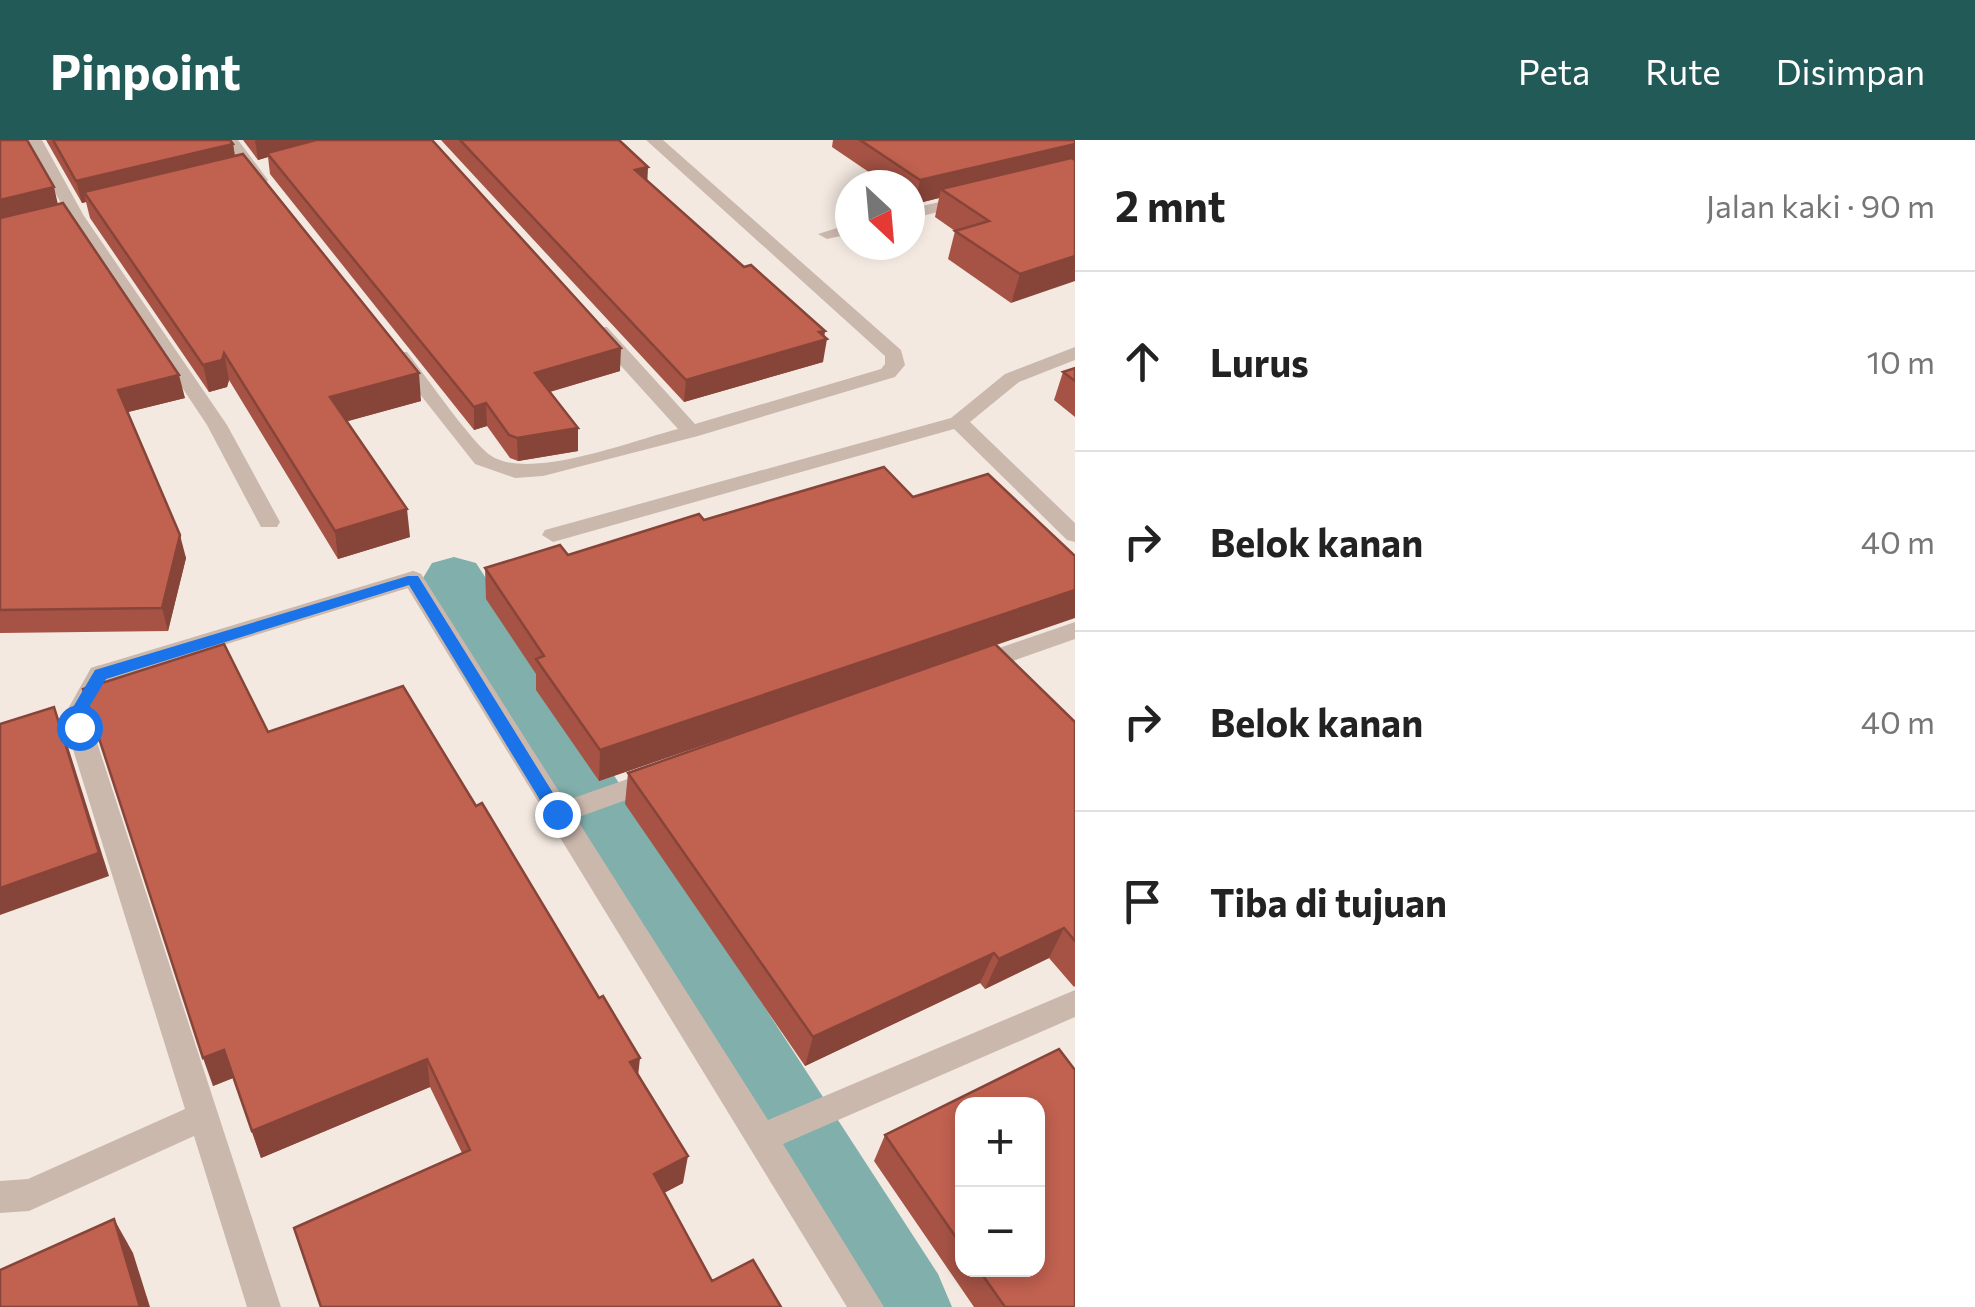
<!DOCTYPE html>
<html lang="id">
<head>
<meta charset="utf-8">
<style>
  :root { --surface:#fff; --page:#f6f6f6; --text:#222; --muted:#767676; --line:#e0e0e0; --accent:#225a58 }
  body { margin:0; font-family:Commissioner,sans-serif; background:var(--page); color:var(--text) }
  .controls { position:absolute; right:30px; bottom:30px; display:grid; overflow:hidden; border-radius:20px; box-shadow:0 5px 15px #0003 }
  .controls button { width:90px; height:90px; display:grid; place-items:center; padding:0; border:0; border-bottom:2px solid var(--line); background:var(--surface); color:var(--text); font:50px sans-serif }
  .compass { position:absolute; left:835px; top:30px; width:90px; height:90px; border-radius:50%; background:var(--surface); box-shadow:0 5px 15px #0003; rotate:154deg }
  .stop { position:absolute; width:30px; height:30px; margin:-22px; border:8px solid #1a73e8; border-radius:50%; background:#fff }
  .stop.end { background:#1a73e8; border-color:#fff; box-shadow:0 2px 10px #0008 }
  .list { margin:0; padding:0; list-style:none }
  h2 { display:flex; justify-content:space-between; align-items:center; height:130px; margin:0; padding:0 40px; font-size:42px }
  h2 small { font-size:32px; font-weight:400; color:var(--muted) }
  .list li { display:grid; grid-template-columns:65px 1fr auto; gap:30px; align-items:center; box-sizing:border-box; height:180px; padding:0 40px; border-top:2px solid var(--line) }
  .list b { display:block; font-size:38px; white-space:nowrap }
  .list em { font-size:32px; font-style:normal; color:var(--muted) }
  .icon { flex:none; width:55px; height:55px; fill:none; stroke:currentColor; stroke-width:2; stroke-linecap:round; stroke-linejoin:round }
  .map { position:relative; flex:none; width:1075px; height:1167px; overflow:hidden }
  header { display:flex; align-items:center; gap:60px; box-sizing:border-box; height:140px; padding:0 50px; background:var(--accent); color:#fff }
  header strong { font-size:48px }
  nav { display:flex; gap:55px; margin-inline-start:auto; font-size:35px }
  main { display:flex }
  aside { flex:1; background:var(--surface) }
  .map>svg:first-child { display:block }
</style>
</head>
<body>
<header>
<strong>Pinpoint</strong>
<nav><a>Peta</a><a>Rute</a><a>Disimpan</a></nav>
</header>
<main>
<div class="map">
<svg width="1075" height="1167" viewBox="0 0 1075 1167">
  <rect width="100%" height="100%" fill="#f3e9e1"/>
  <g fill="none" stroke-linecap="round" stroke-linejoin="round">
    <!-- canal -->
    <path fill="#81afac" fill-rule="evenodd" d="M 454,417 L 476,423 L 938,1134 L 952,1167 L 853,1167 L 423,438 L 432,423 Z"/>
    <!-- lane -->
    <path fill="#cbb8ad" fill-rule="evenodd" d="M 413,431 L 421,434 L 424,439 L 421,444 L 100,543 L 88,534 L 91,528 Z"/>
    <!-- street -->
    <g fill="#cbb8ad" fill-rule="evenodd">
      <path d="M 26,0 L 42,0 L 84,76 L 227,285 L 280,382 L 277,387 L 261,387 L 207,285 L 68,76 Z"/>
      <path d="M 222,0 L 238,0 L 268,40 L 266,43 L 254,43 Z"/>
      <path d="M 646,0 L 663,0 L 901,210 L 905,225 L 895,237 L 698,296 L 543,336 L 515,338 L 475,324 L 393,220 L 393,212 L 407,212 C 425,235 470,300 490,315 C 528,342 634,300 678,289 L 593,195 L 593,187 L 607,187 L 695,284 L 881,229 L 885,224 L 885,216 Z"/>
      <path d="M 968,55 L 976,60 L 974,63 L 910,79 L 910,69 Z"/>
      <path d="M 850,84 L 850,94 L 827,99 L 818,94 Z"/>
      <path d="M 1075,207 L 1075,220 L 1019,242 L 970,282 L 1075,383 L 1075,402 L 1067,400 L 954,289 L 553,402 L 542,395 L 545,390 L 951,278 L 1005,234 Z"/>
      <path d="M 413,431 L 421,434 L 565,661 L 656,629 L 665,632 L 669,639 L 665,646 L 576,678 L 768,980 L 1075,850 L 1075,877 L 783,1004 L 884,1167 L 847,1167 L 402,439 Z"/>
      <path d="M 1075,482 L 1075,499 L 976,534 L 964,525 L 967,519 Z"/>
      <path d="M 100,525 L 112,534 L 89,574 L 92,587 L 281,1167 L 247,1167 L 194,996 L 29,1071 L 0,1073 L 0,1041 L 28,1039 L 185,969 L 66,587 L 65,574 L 91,528 Z"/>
    </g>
  </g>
  <!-- wall -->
  <g fill="#a65345" fill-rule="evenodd">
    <path d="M 0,0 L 58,64 L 185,258 L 128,272 L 186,418 L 168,491 L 0,493 Z"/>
    <path d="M 46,0 L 230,0 L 233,4 L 235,16 L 421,261 L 347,281 L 410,397 L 338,419 L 229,240 L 227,247 L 209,252 L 90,78 L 86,62 L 82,63 Z"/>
    <path d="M 243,0 L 432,0 L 620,231 L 550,252 L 578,311 L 518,321 L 510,318 L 487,286 L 474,290 L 270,34 L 268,17 L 258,20 Z"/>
    <path d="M 441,0 L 619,0 L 648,42 L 824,197 L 823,222 L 684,262 Z"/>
    <path d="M 833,0 L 1075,0 L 1011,163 L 948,119 L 955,91 L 935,77 L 939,58 L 915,64 L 910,60 L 910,45 L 888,45 L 832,7 Z"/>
    <path d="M 1075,228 L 1075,277 L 1054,260 L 1063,232 Z"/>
    <path d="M 704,380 L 996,505 L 1075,582 L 1075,846 L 1074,847 L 1049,818 L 985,849 L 980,843 L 805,926 L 625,664 L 628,633 L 854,553 L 599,641 L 536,550 L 536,534 L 486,459 L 485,428 L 568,415 Z"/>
    <path d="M 268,592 L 638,935 L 683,1043 L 664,1053 L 712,1141 L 781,1167 L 320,1167 L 462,1013 L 430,947 L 261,1018 L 233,938 L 213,946 Z"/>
    <path d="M 1059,909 L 1075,930 L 1075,1167 L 974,1167 L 874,1021 L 885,995 ZM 962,964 L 1038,964 L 1038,1130 L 962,1130 Z"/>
  </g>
  <!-- shaded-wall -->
  <g fill="#874438">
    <path d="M 255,0 L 338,0 L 267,13 L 268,17 L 258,20 Z"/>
    <path d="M 233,4 L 236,25 L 84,52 L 86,62 L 82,63 L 76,41 Z"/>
    <path d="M 1075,4 L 1075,22 L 941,49 L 939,58 L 915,64 L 920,40 Z"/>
    <path d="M 648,27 L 647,49 L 635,30 Z"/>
    <path d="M 54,47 L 59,69 L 0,83 L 0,60 Z"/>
    <path d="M 1075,116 L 1075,141 L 1011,163 L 1020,134 Z"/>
    <path d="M 825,191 L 824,200 L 827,199 L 823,222 L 684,262 L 686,240 Z"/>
    <path d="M 621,208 L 620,231 L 535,256 L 535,233 Z"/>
    <path d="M 224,213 L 229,240 L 227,247 L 209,252 L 203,225 Z"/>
    <path d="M 419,233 L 421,261 L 334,285 L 330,257 Z"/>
    <path d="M 179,235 L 185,258 L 124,273 L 118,250 Z"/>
    <path d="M 486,263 L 487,286 L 474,290 L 474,267 Z"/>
    <path d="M 578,288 L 578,311 L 518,321 L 517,298 Z"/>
    <path d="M 407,369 L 410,397 L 338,419 L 335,391 Z"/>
    <path d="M 180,395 L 186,418 L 168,491 L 162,468 Z"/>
    <path d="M 1075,450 L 1075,478 L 599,641 L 600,610 Z"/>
    <path d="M 54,567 L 63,591 L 109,736 L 0,775 L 0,748 Z"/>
    <path d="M 1064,788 L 1049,818 L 985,849 L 999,819 Z"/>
    <path d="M 994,813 L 980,843 L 805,926 L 813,897 Z"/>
    <path d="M 224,910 L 233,938 L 213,946 L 203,918 Z"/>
    <path d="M 640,918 L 637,946 L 630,922 Z"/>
    <path d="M 427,919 L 430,947 L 261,1018 L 252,991 Z"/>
    <path d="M 688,1016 L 683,1043 L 650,1060 L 654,1034 Z"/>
    <path d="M 114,1079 L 133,1113 L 150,1167 L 140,1167 Z"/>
  </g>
  <!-- building -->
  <g fill="#c16150" stroke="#874438" stroke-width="2.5">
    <path d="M 0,0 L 27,0 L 54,47 L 0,60 Z"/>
    <path d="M 53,0 L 230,0 L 233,4 L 76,41 Z"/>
    <path d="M 316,0 L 432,0 L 621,208 L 535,233 L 578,288 L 517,298 L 509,295 L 486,263 L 474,267 L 267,13 Z"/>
    <path d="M 460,0 L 619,0 L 648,27 L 635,30 L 744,127 L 751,125 L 825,191 L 819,192 L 827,199 L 686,240 Z"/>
    <path d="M 860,0 L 1075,0 L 1075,4 L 920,40 Z"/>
    <path d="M 243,14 L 419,233 L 330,257 L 407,369 L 335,391 L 224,213 L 222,220 L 203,225 L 84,52 Z"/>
    <path d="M 1071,18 L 1075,20 L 1075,116 L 1020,134 L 955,91 L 989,81 L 941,49 Z"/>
    <path d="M 63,63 L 179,235 L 118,250 L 180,395 L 162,468 L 0,470 L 0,78 Z"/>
    <path d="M 1075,228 L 1075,241 L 1063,232 Z"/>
    <path d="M 884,327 L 913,357 L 988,334 L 1075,416 L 1075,450 L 600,610 L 536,519 L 544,516 L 485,428 L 560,405 L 568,415 L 699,374 L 704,380 Z"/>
    <path d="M 224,504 L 268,592 L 403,546 L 476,666 L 482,663 L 599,858 L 603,856 L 640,918 L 630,922 L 688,1016 L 654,1034 L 712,1141 L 753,1120 L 781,1167 L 321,1167 L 294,1088 L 470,1010 L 427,919 L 252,991 L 224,910 L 203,918 L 83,549 Z"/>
    <path d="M 995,504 L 1075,582 L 1075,801 L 1064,788 L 999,819 L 994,813 L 813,897 L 628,633 Z"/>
    <path d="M 54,567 L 99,713 L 0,748 L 0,584 Z"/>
    <path d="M 1059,909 L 1075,930 L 1075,1167 L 1005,1167 L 979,1130 L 1038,1130 L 1038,964 L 962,964 L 962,1106 L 885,995 Z"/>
    <path d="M 114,1079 L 140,1167 L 0,1167 L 0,1130 Z"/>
  </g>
  <!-- route -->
  <path fill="#1a73e8" d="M 408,436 L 418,436 L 563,669 L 563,678 L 551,678 L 409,445 L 106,539 L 85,574 L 85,591 L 71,587 L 69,574 L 95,530 Z"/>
</svg>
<div class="controls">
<button>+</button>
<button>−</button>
</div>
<svg class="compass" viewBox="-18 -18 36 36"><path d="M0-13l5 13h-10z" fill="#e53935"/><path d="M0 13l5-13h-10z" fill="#767676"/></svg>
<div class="stop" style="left:79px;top:587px"></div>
<div class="stop end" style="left:557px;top:674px"></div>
</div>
<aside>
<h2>2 mnt<small>Jalan kaki · 90 m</small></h2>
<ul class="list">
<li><svg class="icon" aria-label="ahead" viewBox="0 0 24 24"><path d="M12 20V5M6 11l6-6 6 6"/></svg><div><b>Lurus</b></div><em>10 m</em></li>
<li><svg class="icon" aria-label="right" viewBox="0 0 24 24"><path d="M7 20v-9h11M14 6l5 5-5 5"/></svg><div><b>Belok kanan</b></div><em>40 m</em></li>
<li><svg class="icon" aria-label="right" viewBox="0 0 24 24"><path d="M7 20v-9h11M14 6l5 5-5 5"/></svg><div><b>Belok kanan</b></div><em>40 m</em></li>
<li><svg class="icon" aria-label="arrive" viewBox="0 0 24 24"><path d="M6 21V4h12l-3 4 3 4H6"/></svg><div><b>Tiba di tujuan</b></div></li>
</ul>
</aside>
</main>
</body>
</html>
